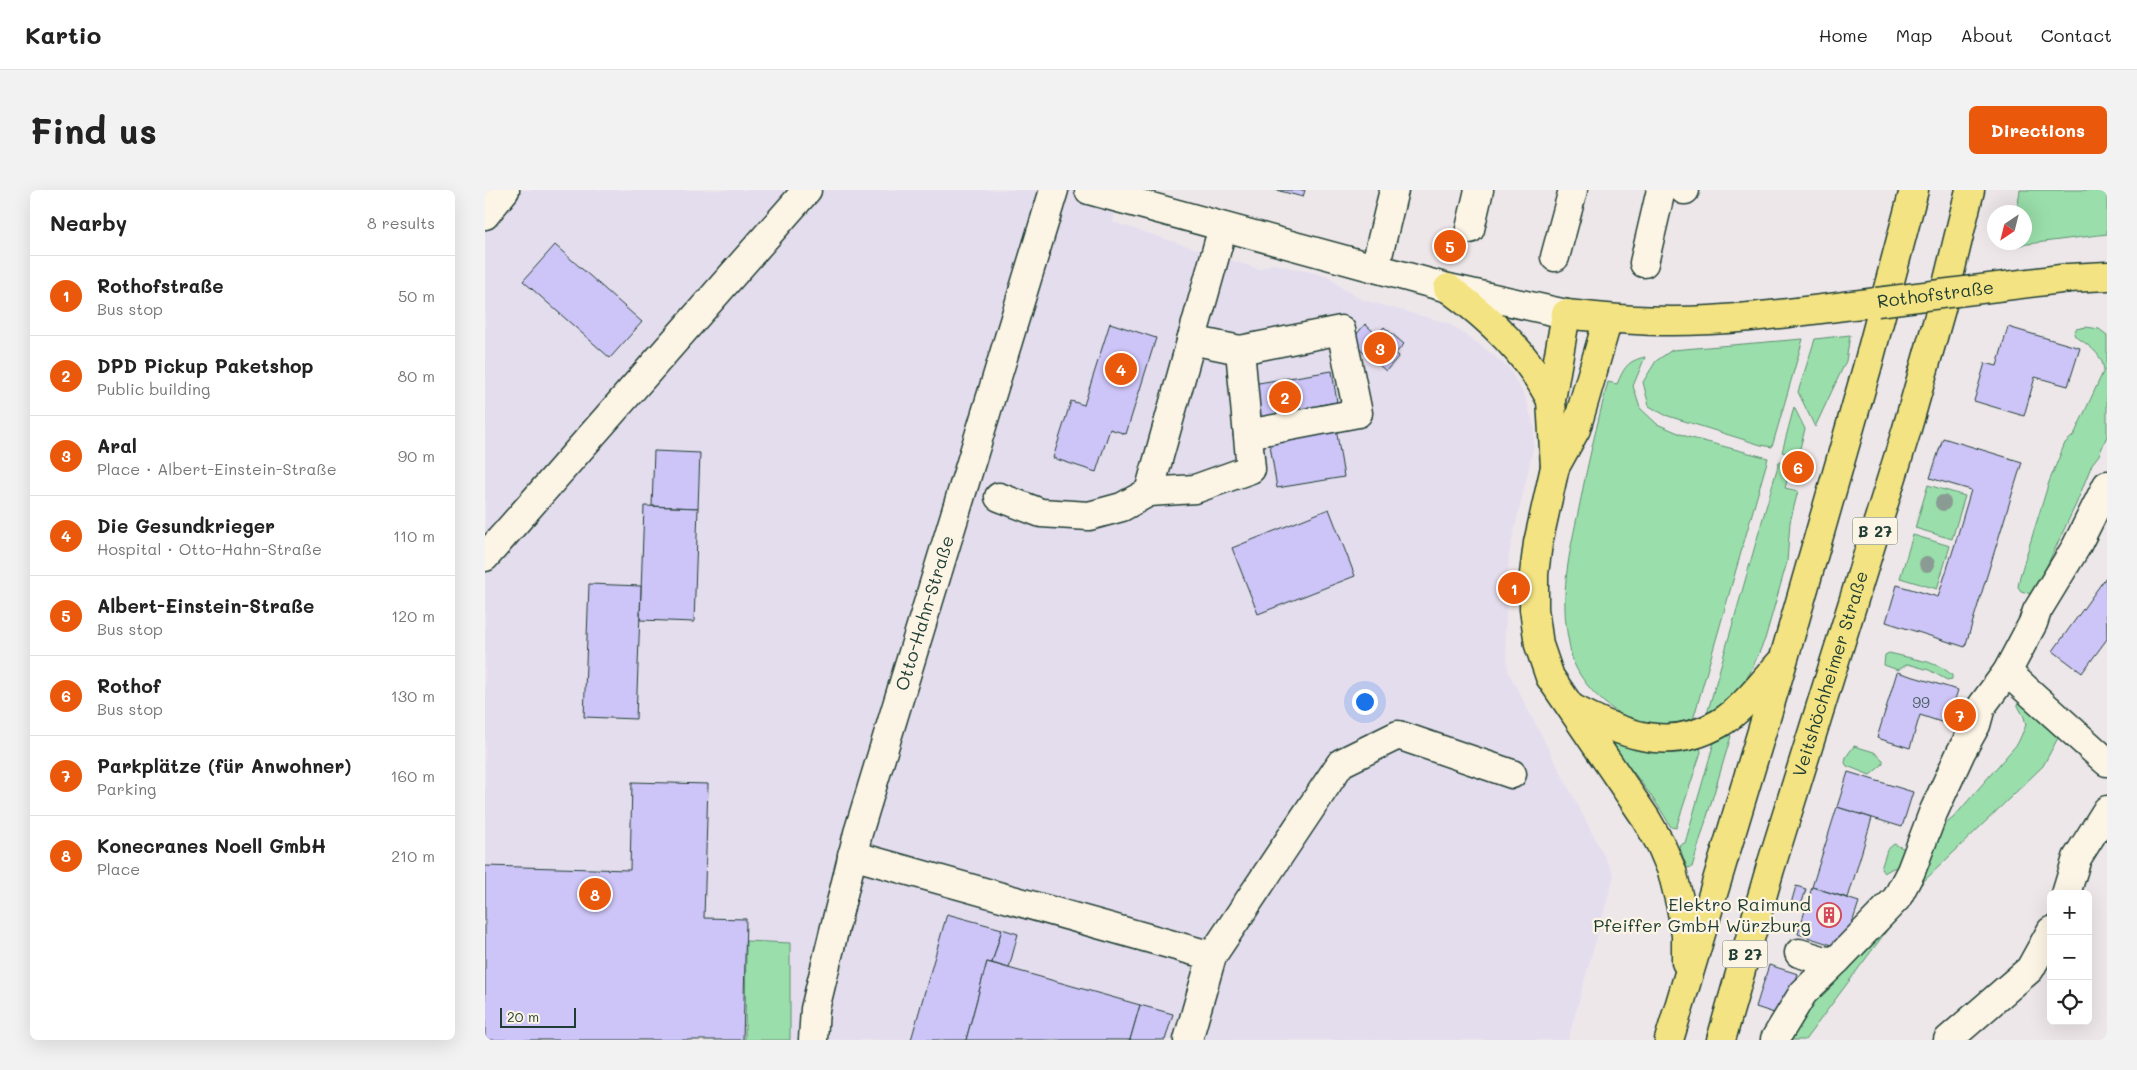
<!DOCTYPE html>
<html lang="en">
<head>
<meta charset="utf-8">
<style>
  :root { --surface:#fff; --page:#f2f2f2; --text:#222; --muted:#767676; --line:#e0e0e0; --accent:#ea580c }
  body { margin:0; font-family:Mali,sans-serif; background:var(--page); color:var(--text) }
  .controls { position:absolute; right:15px; bottom:15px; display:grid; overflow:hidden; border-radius:8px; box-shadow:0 5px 20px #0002 }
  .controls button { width:45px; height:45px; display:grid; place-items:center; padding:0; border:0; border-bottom:1px solid var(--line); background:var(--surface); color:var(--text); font:25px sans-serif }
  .compass { position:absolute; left:1502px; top:15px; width:45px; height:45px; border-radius:50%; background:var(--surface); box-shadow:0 5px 20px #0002; rotate:215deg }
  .scale { position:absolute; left:15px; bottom:12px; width:76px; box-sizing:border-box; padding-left:5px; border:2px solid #1f3d34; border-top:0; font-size:14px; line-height:18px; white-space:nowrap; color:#1f3d34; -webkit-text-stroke:4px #fcf5e5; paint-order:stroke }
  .you { position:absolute; left:879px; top:511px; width:18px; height:18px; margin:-12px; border:4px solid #fff; border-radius:50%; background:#1a73e8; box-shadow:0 0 0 8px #1a73e833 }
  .badge { display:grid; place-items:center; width:32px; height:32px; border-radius:50%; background:var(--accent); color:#fff; font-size:16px; font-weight:700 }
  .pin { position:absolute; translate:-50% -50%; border:2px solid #fff; box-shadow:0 1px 5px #0006 }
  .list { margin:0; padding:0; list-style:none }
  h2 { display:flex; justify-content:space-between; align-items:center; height:65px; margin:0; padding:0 20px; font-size:21px }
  h2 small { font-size:16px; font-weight:400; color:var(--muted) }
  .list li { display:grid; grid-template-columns:32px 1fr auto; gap:15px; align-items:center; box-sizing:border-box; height:80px; padding:0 20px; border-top:1px solid var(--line) }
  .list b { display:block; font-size:19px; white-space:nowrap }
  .list p { margin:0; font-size:16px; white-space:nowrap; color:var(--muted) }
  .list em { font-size:16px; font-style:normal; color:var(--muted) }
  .icon { flex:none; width:28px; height:28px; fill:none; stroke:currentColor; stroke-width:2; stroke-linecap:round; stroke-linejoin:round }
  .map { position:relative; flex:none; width:1622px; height:850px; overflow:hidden; border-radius:8px }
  header { display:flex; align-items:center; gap:30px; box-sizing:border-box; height:70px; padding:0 25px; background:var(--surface); border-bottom:1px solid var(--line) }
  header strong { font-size:24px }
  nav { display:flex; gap:28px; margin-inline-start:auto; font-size:18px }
  .intro { display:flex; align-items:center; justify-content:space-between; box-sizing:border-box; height:120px; padding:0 30px }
  h1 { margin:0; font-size:35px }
  .button { padding:12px 22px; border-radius:8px; background:var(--accent); color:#fff; font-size:18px; font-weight:700 }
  main { display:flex; gap:30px; padding:0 30px }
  aside { flex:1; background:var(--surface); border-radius:8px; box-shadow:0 5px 20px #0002 }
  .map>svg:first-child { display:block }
</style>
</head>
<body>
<header>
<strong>Kartio</strong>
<nav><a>Home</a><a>Map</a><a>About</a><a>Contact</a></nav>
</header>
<div class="intro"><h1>Find us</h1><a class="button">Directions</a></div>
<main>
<aside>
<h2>Nearby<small>8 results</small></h2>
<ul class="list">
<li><span class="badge">1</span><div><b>Rothofstraße</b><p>Bus stop</p></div><em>50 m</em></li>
<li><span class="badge">2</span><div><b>DPD Pickup Paketshop</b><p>Public building</p></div><em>80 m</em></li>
<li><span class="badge">3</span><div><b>Aral</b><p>Place · Albert-Einstein-Straße</p></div><em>90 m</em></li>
<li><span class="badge">4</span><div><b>Die Gesundkrieger</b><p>Hospital · Otto-Hahn-Straße</p></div><em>110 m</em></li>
<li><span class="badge">5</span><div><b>Albert-Einstein-Straße</b><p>Bus stop</p></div><em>120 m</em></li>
<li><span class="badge">6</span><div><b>Rothof</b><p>Bus stop</p></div><em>130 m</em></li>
<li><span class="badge">7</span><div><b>Parkplätze (für Anwohner)</b><p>Parking</p></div><em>160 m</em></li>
<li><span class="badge">8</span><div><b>Konecranes Noell GmbH</b><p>Place</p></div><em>210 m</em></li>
</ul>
</aside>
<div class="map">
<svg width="1622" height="850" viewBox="0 0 1622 850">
  <rect width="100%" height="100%" fill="#eee7ea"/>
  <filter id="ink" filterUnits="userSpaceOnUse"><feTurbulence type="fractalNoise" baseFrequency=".02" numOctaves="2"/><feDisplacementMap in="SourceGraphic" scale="10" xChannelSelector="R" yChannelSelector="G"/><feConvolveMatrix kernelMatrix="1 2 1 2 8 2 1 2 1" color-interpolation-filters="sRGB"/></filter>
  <g filter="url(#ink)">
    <!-- built -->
    <path fill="#e4ddee" d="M 0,0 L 636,0 L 628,32 L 774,79 L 788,74 L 844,86 L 857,98 L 875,109 L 963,133 L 997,156 L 1023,177 L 1040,206 L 1050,239 L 1048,260 L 1024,364 L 1020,443 L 1023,481 L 1129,685 L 1083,850 L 0,850 Z"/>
    <!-- green -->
    <g fill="#9adfab" stroke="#5c8e70">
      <path d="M 1535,0 L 1622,0 L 1622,44 L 1527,56 L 1527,53 L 1540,52 L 1540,22 L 1532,22 Z"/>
      <path d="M 1601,137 L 1614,139 L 1622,145 L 1622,246 L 1614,265 L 1607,274 L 1592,312 L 1551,399 L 1546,404 L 1536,401 L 1533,397 L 1535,386 L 1564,292 L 1580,253 L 1589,245 L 1619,180 C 1617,163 1603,155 1590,146 L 1589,143 L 1591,139 Z"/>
      <path d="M 1365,145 L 1361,171 L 1330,237 L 1313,202 L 1330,149 Z"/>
      <path d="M 1318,149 L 1287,257 L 1276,255 L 1180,225 L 1164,216 L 1158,192 L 1171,171 L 1187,160 Z"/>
      <path d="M 1160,167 L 1148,196 L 1155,218 L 1172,234 L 1203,247 L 1283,268 L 1208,530 C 1176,538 1145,535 1120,513 C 1106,501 1095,488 1088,471 C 1086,465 1085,458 1084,453 C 1074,405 1084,365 1094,318 C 1102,276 1112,234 1123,192 L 1132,194 C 1139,178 1142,171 1160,167 Z"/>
      <path d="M 1309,217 L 1320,239 L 1313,266 L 1297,262 Z"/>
      <path d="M 1294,272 L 1307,274 L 1300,298 L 1313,301 L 1305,332 L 1302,372 L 1280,449 L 1265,483 L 1254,500 L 1239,515 L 1222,524 Z"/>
      <path d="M 1443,295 L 1480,306 L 1467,349 L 1430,338 Z"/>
      <path d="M 1428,345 L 1465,356 L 1452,399 L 1415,388 Z"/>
      <path d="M 1404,463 L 1443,472 L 1458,478 L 1467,485 L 1467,489 L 1462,490 L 1444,480 L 1423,474 L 1413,480 L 1399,475 L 1400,465 Z"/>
      <path d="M 1536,510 L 1574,546 L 1558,576 L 1438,692 L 1320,850 L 1300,850 L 1450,643 L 1469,627 L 1533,553 L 1541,535 L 1539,527 L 1532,514 Z"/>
      <path d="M 1243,543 L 1246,546 L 1207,677 L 1202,678 L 1194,655 L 1200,653 L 1230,549 Z"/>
      <path d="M 1128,550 L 1215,554 L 1216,562 L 1191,638 L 1186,637 C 1169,607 1148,581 1125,554 Z"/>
      <path d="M 1369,556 L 1389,562 L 1398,570 L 1398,574 L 1385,585 L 1362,576 L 1360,573 L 1361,567 Z"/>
      <path d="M 1409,654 L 1420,659 L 1414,678 L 1408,678 L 1399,683 L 1396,679 L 1402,660 Z"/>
      <path d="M 261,751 L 305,753 L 305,850 L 260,850 Z"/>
    </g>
    <!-- building -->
    <g fill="#cdc5f7" stroke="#1f3d34">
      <path d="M 791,0 L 820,0 L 818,7 Z"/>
      <path d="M 70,55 L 157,132 L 125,168 L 38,91 Z"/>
      <path d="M 625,133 L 671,148 L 641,244 L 625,239 L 611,282 L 568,268 L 586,211 L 599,215 Z"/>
      <path d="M 880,134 L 892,145 L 899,137 L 919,154 L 911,163 L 914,166 L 901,181 L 866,151 Z"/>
      <path d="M 1523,137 L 1595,158 L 1583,196 L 1550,187 L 1539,226 L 1489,211 L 1500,173 L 1512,176 Z"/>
      <path d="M 847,181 L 852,212 L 835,215 L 840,239 L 755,232 L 749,197 Z"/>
      <path d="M 851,238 L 859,287 L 792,298 L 784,249 Z"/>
      <path d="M 1458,248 L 1537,272 L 1480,457 L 1401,432 L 1412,395 L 1453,407 L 1470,354 L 1486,300 L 1445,288 Z"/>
      <path d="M 169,261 L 215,263 L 213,318 L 167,316 Z"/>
      <path d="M 159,316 L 213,318 L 209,432 L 155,430 Z"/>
      <path d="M 844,319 L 870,386 L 773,424 L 747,358 Z"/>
      <path d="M 1621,387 L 1622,449 L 1597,483 L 1568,461 Z"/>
      <path d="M 104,394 L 156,396 L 151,529 L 99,527 Z"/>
      <path d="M 1412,482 L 1473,500 L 1462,534 L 1435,525 L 1425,558 L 1392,548 Z"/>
      <path d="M 1363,582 L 1428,602 L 1417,637 L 1352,617 Z"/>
      <path d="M 147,592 L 223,594 L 219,728 L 261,729 L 258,850 L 0,850 L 0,676 L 145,680 Z"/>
      <path d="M 1352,617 L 1387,628 L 1363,708 L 1327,697 Z"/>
      <path d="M 1311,696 L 1321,699 L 1315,719 L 1305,717 Z"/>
      <path d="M 1327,697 L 1374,712 L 1365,739 L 1353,757 L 1313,744 Z"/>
      <path d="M 462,724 L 517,739 L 507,773 L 502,772 L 481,850 L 426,850 Z"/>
      <path d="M 517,739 L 533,744 L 524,778 L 507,773 Z"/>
      <path d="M 502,772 L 655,815 L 645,850 L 481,850 Z"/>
      <path d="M 1284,775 L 1313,784 L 1298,826 L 1271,817 Z"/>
      <path d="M 655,815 L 688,824 L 680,850 L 645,850 Z"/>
    </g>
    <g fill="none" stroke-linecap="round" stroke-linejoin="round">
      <defs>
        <g id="minor">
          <path d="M 604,0 L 963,98 L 1081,124"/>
          <path d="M 1199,0 L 1200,0"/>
          <path d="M 0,25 L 20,0"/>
          <path d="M 985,39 L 994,0"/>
          <path d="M 1070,67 L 1088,0"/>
          <path d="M 1159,73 L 1176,0"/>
          <path d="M 890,78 L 909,0"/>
          <path d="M 755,160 L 856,140 L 873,223 L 763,244"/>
          <path d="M 664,302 L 710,299 L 766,279 L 755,160 L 706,150"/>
          <path d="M 514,307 L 556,323 L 604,326 L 637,317 L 664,302 L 738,37"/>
          <path d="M 0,367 L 322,0"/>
          <path d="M 1522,482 L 1622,572"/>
          <path d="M 367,665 L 727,766 L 856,573 L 913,545 L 1027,584"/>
          <path d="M 1581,704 L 1592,668 L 1622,620"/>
          <path d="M 1314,763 L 1340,771 L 1352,770 L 1412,708 L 1426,681 L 1448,623 L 1476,562 L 1491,535 L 1496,517 L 1522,482 L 1548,433 L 1552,421 L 1591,357 L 1622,295"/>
          <path d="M 1290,849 L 1318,803 L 1352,770"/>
          <path id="s1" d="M 328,850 L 330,819 L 373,643 L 569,0"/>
          <path d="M 703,850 L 727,766"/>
          <path d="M 1463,850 L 1545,779 L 1566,741"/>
        </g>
        <g id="major">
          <path d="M 1584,88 L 1622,86"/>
          <path d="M 1081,124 C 1116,128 1151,131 1187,131 C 1255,131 1324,120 1392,112"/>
        </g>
        <g id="highway">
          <path d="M 963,98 C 1005,129 1042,163 1066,210"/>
          <path d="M 1123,129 L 1091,239 L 1070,277 L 1053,353 L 1049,384 L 1049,419 L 1054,455 L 1065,487 L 1160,627 L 1176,655 L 1187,681 L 1196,717 L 1201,745 L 1201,772"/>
          <path d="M 1070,277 L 1066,210 L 1081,124"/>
          <path d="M 1087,518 C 1136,543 1182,564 1235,533 C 1257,520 1278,492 1295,473"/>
          <path d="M 1184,850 L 1299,468 L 1382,178 L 1429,0"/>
          <path id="s2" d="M 1236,850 L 1285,679 L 1421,242 L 1456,119 L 1485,0"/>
        </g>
      </defs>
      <!-- minor casing -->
      <use href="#minor" stroke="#1f3d34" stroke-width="31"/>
      <!-- major casing -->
      <use href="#major" stroke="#1f3d34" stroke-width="31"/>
      <!-- highway casing -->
      <use href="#highway" stroke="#1f3d34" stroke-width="31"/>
      <!-- minor -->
      <use href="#minor" stroke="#fcf5e5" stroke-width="28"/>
      <!-- major -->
      <use href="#major" stroke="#f4e382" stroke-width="28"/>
      <!-- highway -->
      <use href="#highway" stroke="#f4e382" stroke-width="28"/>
      <defs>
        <g id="major-bridge">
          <path id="s3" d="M 1392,112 L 1584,88"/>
        </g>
      </defs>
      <!-- major-bridge casing -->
      <use href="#major-bridge" stroke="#1f3d34" stroke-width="31" stroke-linecap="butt"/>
      <!-- major-bridge -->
      <use href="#major-bridge" stroke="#f4e382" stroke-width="28"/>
    </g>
    <!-- trees -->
    <g fill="#8a9b93">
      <circle cx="1458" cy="313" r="8"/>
      <circle cx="1442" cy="374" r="8"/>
    </g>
  </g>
  <!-- icons -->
  <defs>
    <symbol id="building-ring" viewBox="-11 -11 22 22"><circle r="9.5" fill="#fcf5e5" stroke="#d1495b" stroke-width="1.5"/><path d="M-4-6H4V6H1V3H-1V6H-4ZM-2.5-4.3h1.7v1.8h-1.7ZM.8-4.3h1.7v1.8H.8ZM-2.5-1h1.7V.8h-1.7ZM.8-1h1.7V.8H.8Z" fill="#d1495b"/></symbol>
  </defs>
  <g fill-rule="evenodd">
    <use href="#building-ring" x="1330" y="711" width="28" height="28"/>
  </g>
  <g text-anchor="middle" stroke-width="4.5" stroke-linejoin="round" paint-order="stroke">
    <!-- number labels -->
    <g font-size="15" fill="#4a5f65">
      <text x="1436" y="518">99</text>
    </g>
    <!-- shield labels -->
    <g fill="#fcf5e5" stroke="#617469" stroke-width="1">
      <rect x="1367.5" y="327.5" width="45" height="27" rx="4"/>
      <rect x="1237.5" y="750.5" width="45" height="27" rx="4"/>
    </g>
    <g font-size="16" font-weight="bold" fill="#1f3d34">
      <text x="1390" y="347">B 27</text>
      <text x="1260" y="770">B 27</text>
    </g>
    <!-- street labels -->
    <g font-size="18" fill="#1f3d34" stroke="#fcf5e5">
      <text dy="6" stroke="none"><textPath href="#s3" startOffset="59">Rothofstraße</textPath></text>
      <text dy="6" stroke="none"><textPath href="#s1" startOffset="442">Otto-Hahn-Straße</textPath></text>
      <text dy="6" stroke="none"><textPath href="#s2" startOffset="382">Veitshöchheimer Straße</textPath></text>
    </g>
    <!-- poi labels -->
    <g font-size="18" fill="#1f3d34" stroke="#fcf5e5" text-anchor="end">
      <text x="1326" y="721">Elektro Raimund<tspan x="1326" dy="21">Pfeiffer GmbH Würzburg</tspan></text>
    </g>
  </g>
</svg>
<div class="controls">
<button>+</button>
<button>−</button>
<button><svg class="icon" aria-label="locate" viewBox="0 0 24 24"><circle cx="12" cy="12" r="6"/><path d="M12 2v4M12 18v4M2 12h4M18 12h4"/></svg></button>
</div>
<svg class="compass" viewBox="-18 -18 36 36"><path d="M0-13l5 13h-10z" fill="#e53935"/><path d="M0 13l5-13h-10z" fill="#767676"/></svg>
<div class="scale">20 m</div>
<div class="you"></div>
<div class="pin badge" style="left:1029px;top:398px">1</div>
<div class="pin badge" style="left:800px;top:207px">2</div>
<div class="pin badge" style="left:895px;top:158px">3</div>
<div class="pin badge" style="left:636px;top:179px">4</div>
<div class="pin badge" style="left:965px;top:56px">5</div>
<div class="pin badge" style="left:1313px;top:277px">6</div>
<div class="pin badge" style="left:1475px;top:525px">7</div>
<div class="pin badge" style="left:110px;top:704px">8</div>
</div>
</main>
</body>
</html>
